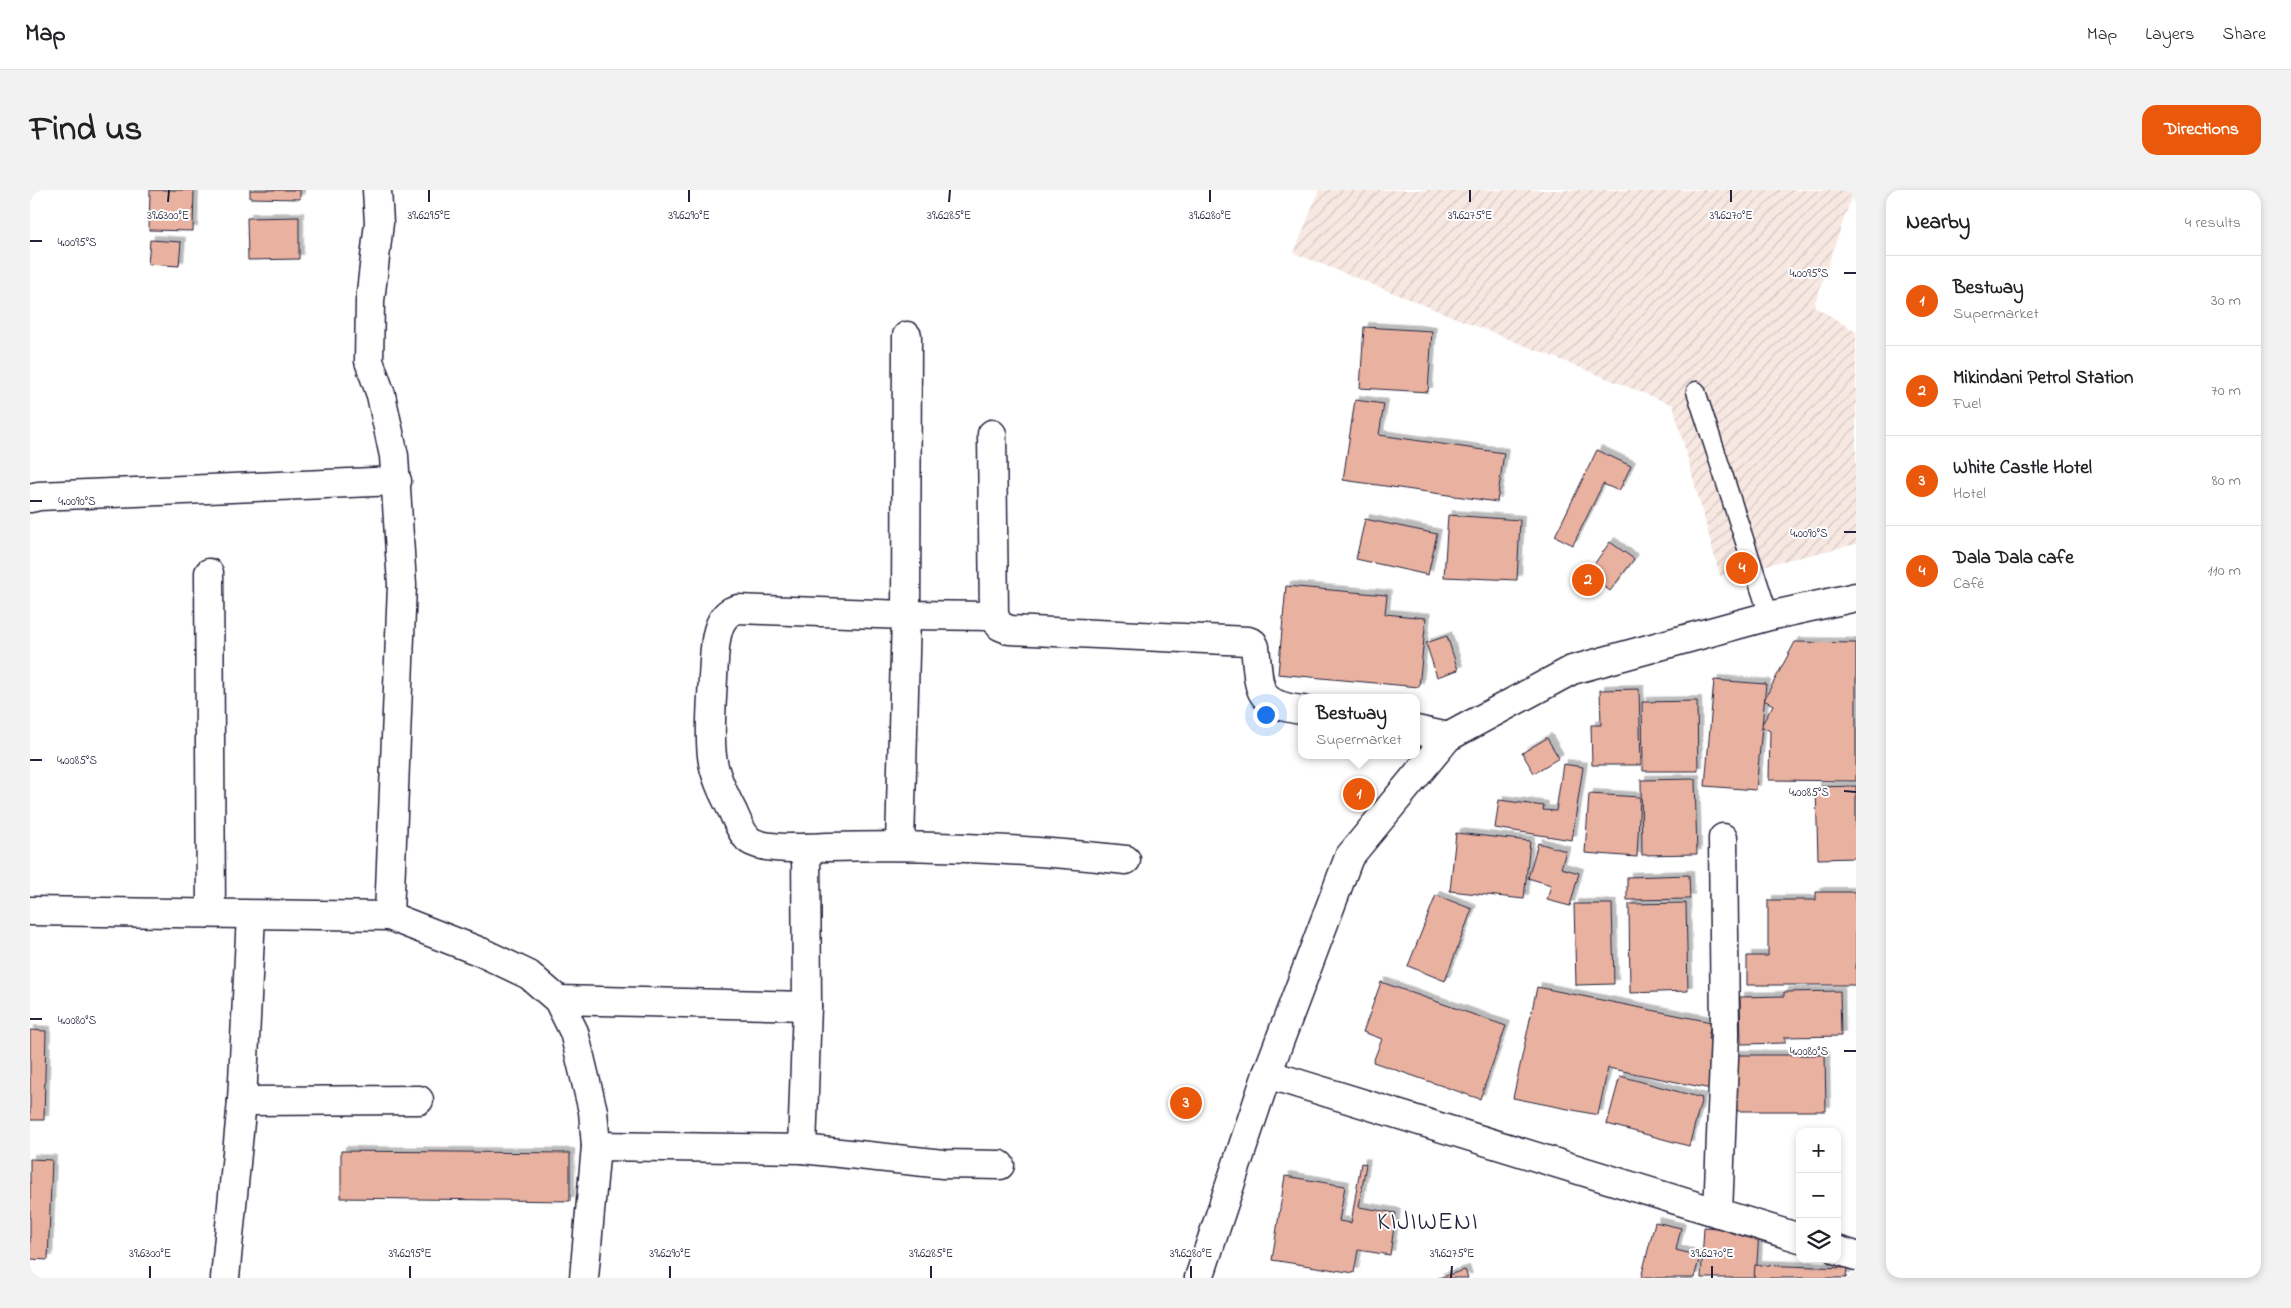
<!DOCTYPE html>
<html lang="en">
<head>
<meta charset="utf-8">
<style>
  :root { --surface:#fff; --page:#f2f2f2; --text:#202124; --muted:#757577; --line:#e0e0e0; --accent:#ea580c }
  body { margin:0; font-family:"Indie Flower",sans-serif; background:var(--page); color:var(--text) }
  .controls { position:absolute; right:15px; bottom:15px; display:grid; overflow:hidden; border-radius:10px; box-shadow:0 2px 8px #0003 }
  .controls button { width:45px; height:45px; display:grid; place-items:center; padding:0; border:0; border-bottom:1px solid var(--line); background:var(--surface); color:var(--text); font:25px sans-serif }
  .you { position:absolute; left:1235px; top:524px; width:18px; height:18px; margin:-12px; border:4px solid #fff; border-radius:50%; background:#1a73e8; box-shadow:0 0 0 8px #1a73e833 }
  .badge { display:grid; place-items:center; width:32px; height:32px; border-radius:50%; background:var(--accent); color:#fff; font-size:16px; font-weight:700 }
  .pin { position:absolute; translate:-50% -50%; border:2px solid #fff; box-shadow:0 1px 5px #0006 }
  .popup { position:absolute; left:1268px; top:504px; width:122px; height:65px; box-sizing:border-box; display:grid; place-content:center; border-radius:10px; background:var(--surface); filter:drop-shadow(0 1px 4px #0005); font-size:16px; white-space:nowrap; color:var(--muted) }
  .popup b { font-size:19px; color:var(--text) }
  .popup::after { content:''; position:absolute; left:50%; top:100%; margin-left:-10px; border:10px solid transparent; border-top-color:var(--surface) }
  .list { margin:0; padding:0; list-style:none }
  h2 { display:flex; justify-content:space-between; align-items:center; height:65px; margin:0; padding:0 20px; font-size:21px }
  h2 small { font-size:16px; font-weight:400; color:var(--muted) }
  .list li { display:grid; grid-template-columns:32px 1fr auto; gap:15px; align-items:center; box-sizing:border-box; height:90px; padding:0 20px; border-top:1px solid var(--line) }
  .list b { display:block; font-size:19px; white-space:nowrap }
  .list p { margin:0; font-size:16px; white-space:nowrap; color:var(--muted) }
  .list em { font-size:16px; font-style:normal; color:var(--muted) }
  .icon { flex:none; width:28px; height:28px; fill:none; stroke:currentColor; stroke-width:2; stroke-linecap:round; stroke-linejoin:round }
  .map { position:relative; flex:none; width:1826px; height:1088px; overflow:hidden; border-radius:15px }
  header { display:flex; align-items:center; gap:30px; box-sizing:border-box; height:70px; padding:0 25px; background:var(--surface); border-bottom:1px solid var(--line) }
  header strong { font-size:24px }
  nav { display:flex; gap:28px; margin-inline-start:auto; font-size:18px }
  .intro { display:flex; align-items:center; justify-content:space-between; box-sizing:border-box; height:120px; padding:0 30px }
  h1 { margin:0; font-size:35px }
  .button { padding:12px 22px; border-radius:15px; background:var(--accent); color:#fff; font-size:18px; font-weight:700 }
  main { display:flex; gap:30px; padding:0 30px }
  aside { flex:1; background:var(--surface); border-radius:15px; box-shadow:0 2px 8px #0003 }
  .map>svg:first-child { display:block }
</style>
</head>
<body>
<header>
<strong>Map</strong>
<nav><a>Map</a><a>Layers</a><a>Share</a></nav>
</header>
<div class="intro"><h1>Find us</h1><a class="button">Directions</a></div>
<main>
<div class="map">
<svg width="1826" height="1088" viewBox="0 0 1826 1088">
  <defs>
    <pattern id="industrial-furrows" width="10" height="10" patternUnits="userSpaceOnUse" patternTransform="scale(1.25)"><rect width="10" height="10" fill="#f8e8e2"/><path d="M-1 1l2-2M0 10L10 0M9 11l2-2" fill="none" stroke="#d4c7c3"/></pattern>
    <filter id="shadow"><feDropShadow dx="4.5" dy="-4.5" stdDeviation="0" flood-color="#0004"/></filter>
  </defs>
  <rect width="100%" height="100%" fill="#fff"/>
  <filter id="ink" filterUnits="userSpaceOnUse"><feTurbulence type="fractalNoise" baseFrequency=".02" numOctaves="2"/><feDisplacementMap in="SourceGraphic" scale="10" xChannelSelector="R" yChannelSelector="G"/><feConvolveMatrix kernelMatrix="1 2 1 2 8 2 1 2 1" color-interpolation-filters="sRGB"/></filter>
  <g filter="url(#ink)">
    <!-- industrial -->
    <path fill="url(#industrial-furrows)" d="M 1289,0 L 1824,0 L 1784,116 L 1826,142 L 1826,354 L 1690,386 L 1643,215 L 1264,63 Z"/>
    <!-- building -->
    <g fill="#e9b1a0" stroke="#22223b" filter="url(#shadow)">
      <path d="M 120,0 L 164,0 L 163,41 L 119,40 Z"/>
      <path d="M 220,0 L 270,0 L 270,9 L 220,8 Z"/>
      <path d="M 269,27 L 269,69 L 218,70 L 217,28 Z"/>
      <path d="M 120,50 L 151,52 L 149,76 L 118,74 Z"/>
      <path d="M 1334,137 L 1402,141 L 1398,202 L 1330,198 Z"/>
      <path d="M 1325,210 L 1354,214 L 1349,245 L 1474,263 L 1467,312 L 1313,290 Z"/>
      <path d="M 1567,260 L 1601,276 L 1589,301 L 1573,294 L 1543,355 L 1525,346 Z"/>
      <path d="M 1418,325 L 1490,330 L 1487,390 L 1414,387 Z"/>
      <path d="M 1335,329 L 1407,344 L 1398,385 L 1326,369 Z"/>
      <path d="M 1580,352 L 1604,369 L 1580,401 L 1557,384 Z"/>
      <path d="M 1256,396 L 1357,405 L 1355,424 L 1396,428 L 1389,497 L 1248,484 Z"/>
      <path d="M 1417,446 L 1428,480 L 1407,487 L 1396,453 Z"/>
      <path d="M 1765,452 L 1826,453 L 1826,591 L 1739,590 L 1740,541 L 1731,536 L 1743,515 L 1734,510 Z"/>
      <path d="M 1684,490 L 1736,494 L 1726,600 L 1675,596 Z"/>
      <path d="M 1609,499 L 1611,575 L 1562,575 L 1561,535 L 1571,535 L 1570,500 Z"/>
      <path d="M 1667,511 L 1668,581 L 1613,581 L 1612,512 Z"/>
      <path d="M 1517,548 L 1529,568 L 1504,583 L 1492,563 Z"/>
      <path d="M 1533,574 L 1553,577 L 1542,650 L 1465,638 L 1469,610 L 1514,616 L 1513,620 L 1526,621 Z"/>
      <path d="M 1665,589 L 1667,664 L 1612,665 L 1611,590 Z"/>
      <path d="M 1826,596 L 1826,668 L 1788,669 L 1786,597 Z"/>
      <path d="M 1559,604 L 1610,607 L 1607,667 L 1555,663 Z"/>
      <path d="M 1426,643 L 1500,651 L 1494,709 L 1420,701 Z"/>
      <path d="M 1508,653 L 1536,661 L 1531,678 L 1549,683 L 1540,716 L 1517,710 L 1521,695 L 1498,688 Z"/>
      <path d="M 1659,685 L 1660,709 L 1597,710 L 1597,687 Z"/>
      <path d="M 1786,702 L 1826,702 L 1826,795 L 1717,795 L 1717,766 L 1738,766 L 1738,710 L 1786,710 Z"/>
      <path d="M 1406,705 L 1442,719 L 1415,791 L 1378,776 Z"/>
      <path d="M 1656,713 L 1658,801 L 1600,803 L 1599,714 Z"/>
      <path d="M 1544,714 L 1582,714 L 1584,794 L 1546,795 Z"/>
      <path d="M 1351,792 L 1476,836 L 1450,909 L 1343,872 L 1352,849 L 1333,842 Z"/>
      <path d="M 1507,797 L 1681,832 L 1678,849 L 1692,851 L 1681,899 L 1578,878 L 1568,925 L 1483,908 Z"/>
      <path d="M 1810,801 L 1811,846 L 1755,847 L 1755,853 L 1711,854 L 1710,807 L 1754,806 L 1754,802 Z"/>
      <path d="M 0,840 L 16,841 L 14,930 L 0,930 Z"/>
      <path d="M 1695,865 L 1795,865 L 1796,921 L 1695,921 Z"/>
      <path d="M 1590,886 L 1672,908 L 1659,956 L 1577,934 Z"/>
      <path d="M 311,961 L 540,963 L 540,1011 L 311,1008 Z"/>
      <path d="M 0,969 L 22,970 L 18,1070 L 0,1069 Z"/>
      <path d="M 1331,973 L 1336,974 L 1329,1017 L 1366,1023 L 1360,1065 L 1328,1060 L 1324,1083 L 1242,1070 L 1255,986 L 1315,996 L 1309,1031 L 1321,1033 Z"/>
      <path d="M 1625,1032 L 1651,1038 L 1646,1060 L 1670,1066 L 1664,1088 L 1611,1088 Z"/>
      <path d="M 1674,1037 L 1729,1041 L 1726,1088 L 1671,1088 Z"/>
      <path d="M 1725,1075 L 1817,1078 L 1816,1088 L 1724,1088 Z"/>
      <path d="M 1435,1080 L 1438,1088 L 1408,1088 Z"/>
    </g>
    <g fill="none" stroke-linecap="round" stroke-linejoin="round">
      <defs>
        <path id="lane" d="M 1666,201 L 1739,426"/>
        <g id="street">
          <path d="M 347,0 L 349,33 L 340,111 L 339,171 L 351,205 L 364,266 L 372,395 L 359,726"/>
          <path d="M 962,244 L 964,426 L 970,436 L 980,440 L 1218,451 L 1223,453 L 1225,457 C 1230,499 1224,514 1272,520"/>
          <path d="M 0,308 L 9,306 L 367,291"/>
          <path d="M 179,383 L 181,722"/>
          <path d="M 964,426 L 876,425 L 708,419 C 682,424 685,465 683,487 C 682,513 679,540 682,566 C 684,585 694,605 703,622 C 707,631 711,642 718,649 C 731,661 780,658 799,657 C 899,654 997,659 1096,670"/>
          <path d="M 1386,540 L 1418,547"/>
          <path d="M 870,655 L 876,425 L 877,146"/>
          <path d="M 0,721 L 359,726 L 451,762 L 499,785 L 528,810 L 544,842 L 563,921 L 566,956 L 554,1088"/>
          <path d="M 528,810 L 777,816"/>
          <path d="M 212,911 L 389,910"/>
          <path d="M 566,956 L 772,959 L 913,974 L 970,975"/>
          <path d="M 772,959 L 777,816 L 776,658"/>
          <path d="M 1688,1023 L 1695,843 L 1693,648"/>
          <path d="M 195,1088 L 212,911 L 221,725"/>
        </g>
        <g id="secondary">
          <path d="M 1237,884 L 1770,1048"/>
          <path d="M 1807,1060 L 1826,1066"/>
          <path d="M 1169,1088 L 1237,884 L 1319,667 L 1418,547 L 1542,480 L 1739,426 L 1826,407"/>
        </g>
      </defs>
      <!-- lane casing -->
      <use href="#lane" stroke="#22223b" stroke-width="21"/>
      <!-- street casing -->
      <use href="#street" stroke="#22223b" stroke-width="31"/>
      <!-- secondary casing -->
      <use href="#secondary" stroke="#22223b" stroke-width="31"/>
      <!-- lane -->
      <use href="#lane" stroke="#fff" stroke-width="18"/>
      <!-- street -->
      <use href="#street" stroke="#fff" stroke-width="28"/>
      <!-- secondary -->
      <use href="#secondary" stroke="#fff" stroke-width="28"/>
    </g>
  </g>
  <!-- ticks -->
  <path fill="none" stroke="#22223b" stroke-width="2" d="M 138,12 L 139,0M 399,12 L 399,0M 659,12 L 659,0M 919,12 L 920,0M 1180,12 L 1180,0M 1440,12 L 1440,0M 1701,12 L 1701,0M 0,51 L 12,51M 1814,83 L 1826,83M 0,311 L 12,311M 1814,342 L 1826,342M 0,570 L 12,570M 1814,601 L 1826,602M 0,829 L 12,829M 1814,861 L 1826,861M 120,1088 L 120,1076M 380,1088 L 380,1076M 640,1088 L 640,1076M 901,1088 L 901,1076M 1161,1088 L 1161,1076M 1421,1088 L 1422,1076M 1682,1088 L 1682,1076"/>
  <g text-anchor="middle" stroke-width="4" stroke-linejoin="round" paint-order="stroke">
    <!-- quarter labels -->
    <g font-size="25" letter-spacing="1" fill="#22223b" stroke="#fff">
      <text x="1398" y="1039">KIJIWENI</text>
    </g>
  </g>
  <g font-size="12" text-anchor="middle" fill="#22223b" stroke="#fff" stroke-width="4" stroke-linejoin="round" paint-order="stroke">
    <text x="138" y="29">39.6300°E</text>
    <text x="399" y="29">39.6295°E</text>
    <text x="659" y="29">39.6290°E</text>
    <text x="919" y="29">39.6285°E</text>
    <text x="1180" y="29">39.6280°E</text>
    <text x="1440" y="29">39.6275°E</text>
    <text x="1701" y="29">39.6270°E</text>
    <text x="47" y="56">4.0095°S</text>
    <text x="1779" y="87">4.0095°S</text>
    <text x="47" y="315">4.0090°S</text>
    <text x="1779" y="347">4.0090°S</text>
    <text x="47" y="574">4.0085°S</text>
    <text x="1779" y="606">4.0085°S</text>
    <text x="47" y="834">4.0080°S</text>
    <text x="1779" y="865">4.0080°S</text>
    <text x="120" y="1067">39.6300°E</text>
    <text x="380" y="1067">39.6295°E</text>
    <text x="640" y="1067">39.6290°E</text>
    <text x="901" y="1067">39.6285°E</text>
    <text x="1161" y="1067">39.6280°E</text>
    <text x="1422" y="1067">39.6275°E</text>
    <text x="1682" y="1067">39.6270°E</text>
  </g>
</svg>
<div class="controls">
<button>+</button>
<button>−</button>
<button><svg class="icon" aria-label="layers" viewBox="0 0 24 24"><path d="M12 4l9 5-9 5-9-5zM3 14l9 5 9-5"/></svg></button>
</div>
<div class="you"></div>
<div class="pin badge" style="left:1329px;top:604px">1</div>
<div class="popup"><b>Bestway</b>Supermarket</div>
<div class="pin badge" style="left:1558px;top:390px">2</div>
<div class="pin badge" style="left:1156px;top:913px">3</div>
<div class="pin badge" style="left:1712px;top:378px">4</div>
</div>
<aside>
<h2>Nearby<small>4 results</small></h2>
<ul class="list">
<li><span class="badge">1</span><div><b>Bestway</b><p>Supermarket</p></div><em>30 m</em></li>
<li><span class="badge">2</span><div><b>Mikindani Petrol Station</b><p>Fuel</p></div><em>70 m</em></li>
<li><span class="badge">3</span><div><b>White Castle Hotel</b><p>Hotel</p></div><em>80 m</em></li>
<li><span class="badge">4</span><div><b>Dala Dala cafe</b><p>Café</p></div><em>110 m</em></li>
</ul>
</aside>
</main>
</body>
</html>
